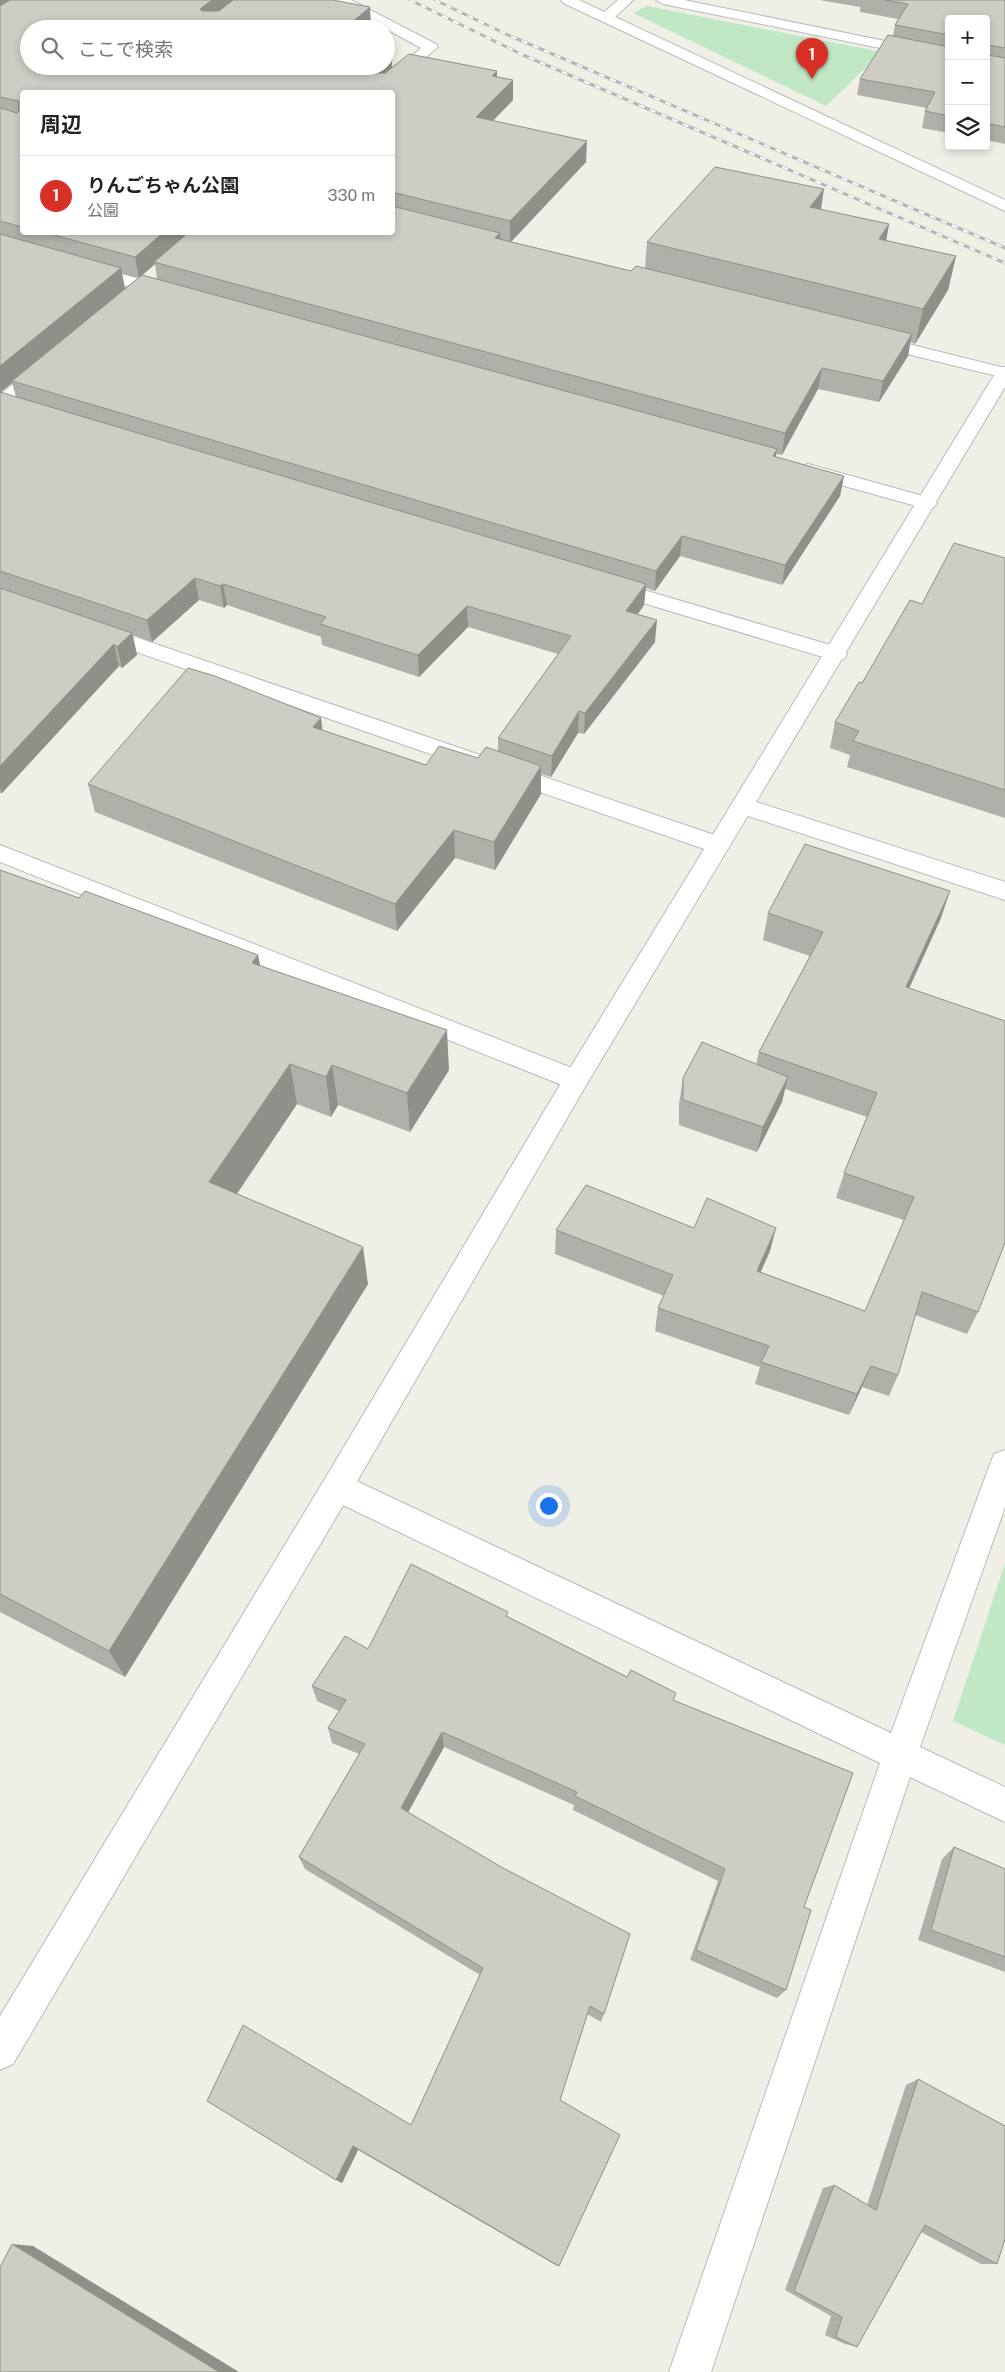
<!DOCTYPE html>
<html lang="ja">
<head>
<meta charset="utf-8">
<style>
  :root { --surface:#fff; --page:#f6f6f6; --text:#222; --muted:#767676; --line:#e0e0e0; --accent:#d93025 }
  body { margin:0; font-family:"Public Sans","Noto Sans JP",sans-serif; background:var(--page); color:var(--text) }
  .controls { position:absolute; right:15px; top:15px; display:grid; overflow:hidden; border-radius:5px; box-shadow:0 2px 8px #0003 }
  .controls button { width:45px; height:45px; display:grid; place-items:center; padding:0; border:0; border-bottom:1px solid var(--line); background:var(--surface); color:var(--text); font:25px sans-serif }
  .you { position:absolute; left:548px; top:1505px; width:18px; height:18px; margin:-12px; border:4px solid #fff; border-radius:50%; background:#1a73e8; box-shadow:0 0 0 8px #1a73e833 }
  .badge { display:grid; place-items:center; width:32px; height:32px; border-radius:50%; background:var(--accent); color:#fff; font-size:16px; font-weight:700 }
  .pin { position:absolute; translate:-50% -41px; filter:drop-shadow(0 1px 2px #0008) }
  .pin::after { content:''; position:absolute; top:26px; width:18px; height:15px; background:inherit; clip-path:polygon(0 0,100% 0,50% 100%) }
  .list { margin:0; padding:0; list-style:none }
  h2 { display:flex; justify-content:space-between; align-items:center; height:65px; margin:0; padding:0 20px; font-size:21px }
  h2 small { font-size:16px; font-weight:400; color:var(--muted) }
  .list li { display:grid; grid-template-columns:32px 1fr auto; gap:15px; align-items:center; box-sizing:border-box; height:80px; padding:0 20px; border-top:1px solid var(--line) }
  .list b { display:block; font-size:19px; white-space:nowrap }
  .list p { margin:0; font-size:16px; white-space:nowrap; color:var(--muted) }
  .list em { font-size:16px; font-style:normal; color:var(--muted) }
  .icon { flex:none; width:28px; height:28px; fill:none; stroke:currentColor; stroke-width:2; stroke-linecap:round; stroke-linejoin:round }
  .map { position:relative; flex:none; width:1005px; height:2372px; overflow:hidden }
  .search { position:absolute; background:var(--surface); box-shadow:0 2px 8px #0003; left:20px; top:20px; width:375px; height:55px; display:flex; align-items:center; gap:12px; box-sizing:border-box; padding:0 18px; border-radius:28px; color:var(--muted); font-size:19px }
  .panel { position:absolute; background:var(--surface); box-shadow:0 2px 8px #0003; left:20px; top:90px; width:375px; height:145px; border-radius:5px }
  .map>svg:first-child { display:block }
</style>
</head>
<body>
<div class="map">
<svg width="1005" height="2372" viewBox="0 0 1005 2372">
  <rect width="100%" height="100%" fill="#f0efe6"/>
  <!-- green -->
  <g fill="#c1e8c5">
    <path d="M 647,6 L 882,52 L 826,106 L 633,13 Z"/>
    <path d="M 1005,1563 L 1005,1745 L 953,1721 Z"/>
  </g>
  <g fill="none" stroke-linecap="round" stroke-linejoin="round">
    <defs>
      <g id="minor">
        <path d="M 333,0 L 351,0 L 436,44 L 438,47 L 385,92 L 369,92 L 421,48 Z"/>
        <path d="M 618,0 L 633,0 L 611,21 L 601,21 L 599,18 L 601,15 Z"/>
        <path d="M 656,0 L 684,0 L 949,54 L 949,62 L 663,4 Z"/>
        <path d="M 88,265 L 175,288 L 178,292 L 175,296 L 169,297 L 82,274 L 80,270 L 82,266 Z"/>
        <path d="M 872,335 L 1005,368 L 1005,378 L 866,344 L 863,340 L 866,336 Z"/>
        <path d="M 43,363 L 49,364 L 52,368 L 49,372 L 7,408 L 0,410 L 0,395 L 37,364 Z"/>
        <path d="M 808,464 L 934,499 L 937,503 L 934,507 L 927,509 L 801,474 L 798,470 L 801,466 Z"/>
        <path d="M 610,580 L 844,649 L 847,654 L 844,659 L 836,661 L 603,591 L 600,586 L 603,581 Z"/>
        <path d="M 100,625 L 726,839 L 730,845 L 726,851 L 718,853 L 710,851 L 93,637 L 89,632 L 93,627 Z"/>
        <path d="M 744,798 L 1005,882 L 1005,900 L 736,812 L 732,806 L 736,800 Z"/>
        <path d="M 0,845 L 585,1073 L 589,1080 L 585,1087 L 576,1090 L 567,1087 L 0,862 Z"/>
        <path d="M 1005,1450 L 1005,1507 L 920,1747 L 1005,1787 L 1005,1822 L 910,1777 L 711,2372 L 669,2372 L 880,1763 L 326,1497 L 322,1487 L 326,1477 L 337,1473 L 348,1477 L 891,1733 L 990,1464 L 994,1454 Z"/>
      </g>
      <g id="tertiary">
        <path d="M 561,0 L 579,0 L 1005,200 L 1005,211 L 563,3 Z"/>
        <path d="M 1005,367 L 1005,387 L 585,1087 L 348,1497 L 13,2064 L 0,2070 L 0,2016 L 326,1477 L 567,1073 L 996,372 L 999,368 Z"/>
      </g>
    </defs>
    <!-- minor casing -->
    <use href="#minor" stroke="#b8bac0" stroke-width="2"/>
    <!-- tertiary casing -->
    <use href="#tertiary" stroke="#b8bac0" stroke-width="2"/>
    <!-- minor -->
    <use href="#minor" fill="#fff" fill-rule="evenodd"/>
    <!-- tertiary -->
    <use href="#tertiary" fill="#fff" fill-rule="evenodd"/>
    <defs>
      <g id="rail">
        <path d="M 410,0 L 523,55 L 1005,263"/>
        <path d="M 435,0 L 508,35 L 1005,248"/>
      </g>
    </defs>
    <!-- rail casing -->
    <use href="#rail" stroke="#b6b7b7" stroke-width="3"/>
    <!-- rail -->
    <use href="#rail" stroke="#fff" stroke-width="2" stroke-dasharray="6" stroke-linecap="butt"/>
  </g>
  <!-- wall -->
  <g fill="#b0afa9" fill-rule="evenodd">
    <path d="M 0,0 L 371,27 L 29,29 L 29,66 L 391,50 L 392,68 L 497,77 L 513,80 L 513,100 L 493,121 L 586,162 L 511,242 L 631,271 L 645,268 L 647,242 L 821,210 L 889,224 L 886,241 L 956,256 L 948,290 L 915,344 L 910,342 L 908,356 L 879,402 L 818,389 L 782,455 L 776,454 L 776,457 L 844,476 L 840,496 L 782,585 L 680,556 L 655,591 L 646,588 L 644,605 L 638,614 L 655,642 L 584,734 L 578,733 L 551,777 L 541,774 L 541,794 L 495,870 L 455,858 L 397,931 L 95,812 L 88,784 L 321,718 L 322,730 L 426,765 L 478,758 L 498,751 L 498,738 L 558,654 L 468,627 L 419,677 L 322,645 L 321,637 L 227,605 L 224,608 L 199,600 L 152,642 L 133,635 L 137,655 L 122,668 L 119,666 L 2,793 L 0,793 ZM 22,92 L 392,92 L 392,232 L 22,232 ZM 155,264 L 157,279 L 142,275 ZM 122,274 L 138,278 L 125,288 ZM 12,383 L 16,397 L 0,392 Z"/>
    <path d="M 819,0 L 1005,0 L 1005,144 L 986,140 L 986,19 L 949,19 L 949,133 L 922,128 L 925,111 L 927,108 L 857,95 L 860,79 L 893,36 L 895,25 L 898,19 L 860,12 L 860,7 Z"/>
    <path d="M 1005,558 L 1005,818 L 847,767 L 850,755 L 830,748 L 835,722 L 862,683 L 922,604 Z"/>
    <path d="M 0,870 L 79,898 L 258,955 L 260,966 L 449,1070 L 410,1132 L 338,1105 L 331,1117 L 297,1104 L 237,1194 L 368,1284 L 125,1677 L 0,1612 Z"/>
    <path d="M 768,913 L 941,918 L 909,989 L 978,1312 L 967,1334 L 915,1315 L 898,1375 L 889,1396 L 862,1387 L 849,1415 L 755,1384 L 760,1367 L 655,1331 L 658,1308 L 664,1296 L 555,1254 L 556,1230 L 694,1228 L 770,1251 L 760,1272 L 865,1311 L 904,1220 L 836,1198 L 844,1173 L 867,1117 L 785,1089 L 782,1102 L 757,1152 L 679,1125 L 679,1104 L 683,1078 L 756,1064 L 759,1052 L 810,956 L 763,940 Z"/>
    <path d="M 508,1618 L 674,1700 L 804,1907 L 786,1990 L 777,1998 L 690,1960 L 718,1881 L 573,1810 L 574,1805 L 444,1747 L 408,1813 L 604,2014 L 601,2022 L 587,2014 L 560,2100 L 559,2266 L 557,2266 L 358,2150 L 342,2183 L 207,2101 L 411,2125 L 480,1975 L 305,1869 L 299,1857 L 359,1754 L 332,1743 L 328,1728 L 339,1711 L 317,1701 L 312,1686 L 368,1649 Z"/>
    <path d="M 954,1847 L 1005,1869 L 1005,1972 L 918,1940 L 942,1859 Z"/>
    <path d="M 918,2079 L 1005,2126 L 1005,2242 L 1004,2241 L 997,2264 L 981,2264 L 921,2232 L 857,2347 L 845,2344 L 825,2335 L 831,2316 L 785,2290 L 823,2188 L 834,2185 L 867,2205 L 906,2085 Z"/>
  </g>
  <!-- shaded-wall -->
  <g fill="#908f8a">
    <path d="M 0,0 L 23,0 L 0,15 Z"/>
    <path d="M 212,0 L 239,0 L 203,29 L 200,9 Z"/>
    <path d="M 370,7 L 371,27 L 370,29 L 344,29 Z"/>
    <path d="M 391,50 L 392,70 L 368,91 L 367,70 L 371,66 L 386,66 L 386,54 Z"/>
    <path d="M 117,66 L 148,66 L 116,92 L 113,72 Z"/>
    <path d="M 497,71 L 497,91 L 492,76 Z"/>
    <path d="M 513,80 L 513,100 L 476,138 L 476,117 Z"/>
    <path d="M 587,141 L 586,162 L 510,243 L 510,221 Z"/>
    <path d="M 824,189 L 819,223 L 810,207 Z"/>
    <path d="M 889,224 L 883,258 L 879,239 Z"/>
    <path d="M 164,232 L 192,232 L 154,262 L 155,264 L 139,278 L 135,257 Z"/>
    <path d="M 500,233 L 500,254 L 495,238 Z"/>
    <path d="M 956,256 L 948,290 L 915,344 L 923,309 Z"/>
    <path d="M 121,268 L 125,289 L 12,381 L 12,383 L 0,393 L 0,366 Z"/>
    <path d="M 912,334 L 908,356 L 879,402 L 883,381 Z"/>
    <path d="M 822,368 L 818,389 L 782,455 L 785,433 Z"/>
    <path d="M 777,449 L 774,468 L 773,456 Z"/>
    <path d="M 844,476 L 840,496 L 782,585 L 785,565 Z"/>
    <path d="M 682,536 L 680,556 L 655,591 L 656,571 Z"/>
    <path d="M 195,578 L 199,600 L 152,642 L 147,620 Z"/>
    <path d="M 223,584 L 227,605 L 224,608 L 220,586 Z"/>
    <path d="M 646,584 L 644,605 L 624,633 L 626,611 Z"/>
    <path d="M 467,606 L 468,627 L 419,677 L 418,655 Z"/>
    <path d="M 657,620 L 655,642 L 584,734 L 585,713 Z"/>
    <path d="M 132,633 L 137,655 L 122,668 L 117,647 Z"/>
    <path d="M 114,644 L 119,666 L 2,793 L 0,788 L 0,766 Z"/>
    <path d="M 579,711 L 578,733 L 551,777 L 552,756 Z"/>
    <path d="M 321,718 L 324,746 L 313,727 Z"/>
    <path d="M 541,766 L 541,794 L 495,870 L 494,842 Z"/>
    <path d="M 454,830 L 455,858 L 397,931 L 395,904 Z"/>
    <path d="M 950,891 L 941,918 L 897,1014 L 906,987 Z"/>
    <path d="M 258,955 L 266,996 L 252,963 Z"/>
    <path d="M 447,1030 L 449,1070 L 410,1132 L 407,1093 Z"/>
    <path d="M 290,1064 L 297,1104 L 219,1220 L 209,1182 Z"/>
    <path d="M 332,1065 L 338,1105 L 331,1117 L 326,1077 Z"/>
    <path d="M 788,1077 L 782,1102 L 757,1152 L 763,1127 Z"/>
    <path d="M 776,1228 L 770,1251 L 751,1294 L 757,1271 Z"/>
    <path d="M 363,1247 L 368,1284 L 125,1677 L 109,1651 Z"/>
    <path d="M 871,1366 L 862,1387 L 849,1415 L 857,1394 Z"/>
    <path d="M 442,1732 L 444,1747 L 403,1821 L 401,1808 Z"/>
    <path d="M 353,2146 L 358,2150 L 342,2183 L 336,2180 Z"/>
    <path d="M 12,2244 L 33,2246 L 239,2372 L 219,2372 Z"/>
  </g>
  <!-- building -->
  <g fill="#cdccc5" stroke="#908f8a">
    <path d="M 10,0 L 212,0 L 200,9 L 202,11 L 219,11 L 233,0 L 333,0 L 370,7 L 344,29 L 29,29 L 29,66 L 117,66 L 113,72 L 114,74 L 132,73 L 141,66 L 371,66 L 367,70 L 366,73 L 385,73 L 409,54 L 497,71 L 492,76 L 513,80 L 476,117 L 587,141 L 510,221 L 392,192 L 392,92 L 22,92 L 22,227 L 0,221 L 0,108 L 17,113 L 19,111 L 19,101 L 0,97 L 0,6 Z"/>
    <path d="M 885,0 L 1005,0 L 1005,48 L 988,45 L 988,55 L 1005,58 L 1005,127 L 986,123 L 986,19 L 949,19 L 949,35 L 895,25 L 908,4 Z"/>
    <path d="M 888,35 L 949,47 L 949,116 L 925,111 L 935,92 L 860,79 Z"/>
    <path d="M 386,49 L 391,50 L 386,54 Z"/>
    <path d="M 715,167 L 824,189 L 810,207 L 889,224 L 879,239 L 956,256 L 923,309 L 647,242 Z"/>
    <path d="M 392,206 L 500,233 L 495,238 L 631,271 L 636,266 L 912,334 L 883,381 L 822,368 L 785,433 L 154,262 L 189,232 L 392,232 Z"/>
    <path d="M 43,232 L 164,232 L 135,257 Z"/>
    <path d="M 0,234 L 121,268 L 0,366 Z"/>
    <path d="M 142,275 L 777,449 L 773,456 L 844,476 L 785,565 L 682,536 L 656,571 L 12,381 Z"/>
    <path d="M 0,392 L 646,584 L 626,611 L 657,620 L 585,713 L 579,711 L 552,756 L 498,738 L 571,636 L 467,606 L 418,655 L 320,624 L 326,617 L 223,584 L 220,586 L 195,578 L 147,620 L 0,571 Z"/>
    <path d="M 954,543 L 1005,558 L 1005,790 L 853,741 L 859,731 L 835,722 L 859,682 L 862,683 L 910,600 L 922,604 Z"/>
    <path d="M 0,588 L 132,633 L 117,647 L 114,644 L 0,766 Z"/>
    <path d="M 188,668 L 215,676 L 321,718 L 313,727 L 426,765 L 439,746 L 478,758 L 486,747 L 541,766 L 494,842 L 454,830 L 395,904 L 88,784 Z"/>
    <path d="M 805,844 L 950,891 L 906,987 L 1005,1021 L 1005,1243 L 978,1312 L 922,1292 L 898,1375 L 871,1366 L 857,1394 L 761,1362 L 769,1346 L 658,1308 L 673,1275 L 556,1230 L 586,1185 L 694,1228 L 707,1198 L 776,1228 L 757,1271 L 865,1311 L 914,1197 L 844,1173 L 877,1093 L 759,1052 L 823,932 L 768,913 Z"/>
    <path d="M 0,870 L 79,898 L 85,891 L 258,955 L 252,963 L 447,1030 L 407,1093 L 332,1065 L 326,1077 L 290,1064 L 209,1182 L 363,1247 L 109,1651 L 0,1594 Z"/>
    <path d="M 702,1042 L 788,1077 L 763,1127 L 683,1100 L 683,1078 Z"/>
    <path d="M 411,1564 L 508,1612 L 506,1616 L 627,1677 L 631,1670 L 676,1693 L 673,1700 L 853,1773 L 804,1907 L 811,1910 L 786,1990 L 696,1950 L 725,1869 L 575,1796 L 577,1792 L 442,1732 L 401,1808 L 503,1868 L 630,1934 L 604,2014 L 590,2006 L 560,2100 L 620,2135 L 559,2266 L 353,2146 L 336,2180 L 207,2101 L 243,2025 L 411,2125 L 483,1968 L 299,1857 L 365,1744 L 328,1728 L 346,1700 L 312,1686 L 345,1636 L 368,1649 Z"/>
    <path d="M 954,1847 L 1005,1869 L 1005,1957 L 931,1930 Z"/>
    <path d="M 918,2079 L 1005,2126 L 1005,2239 L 997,2264 L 925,2225 L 857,2347 L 836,2337 L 842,2317 L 794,2291 L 834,2185 L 876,2210 Z"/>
    <path d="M 12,2244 L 219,2372 L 0,2372 L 0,2267 Z"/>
  </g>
</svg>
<div class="controls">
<button>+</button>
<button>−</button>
<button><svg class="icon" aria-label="layers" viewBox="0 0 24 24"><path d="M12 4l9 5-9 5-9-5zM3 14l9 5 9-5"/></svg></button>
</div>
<div class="you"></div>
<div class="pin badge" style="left:812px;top:79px">1</div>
<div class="search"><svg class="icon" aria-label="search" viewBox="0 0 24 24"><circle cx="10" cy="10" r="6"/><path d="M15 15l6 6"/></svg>ここで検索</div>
<section class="panel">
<h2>周辺<small></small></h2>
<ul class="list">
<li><span class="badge">1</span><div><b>りんごちゃん公園</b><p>公園</p></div><em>330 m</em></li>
</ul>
</section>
</div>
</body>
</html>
